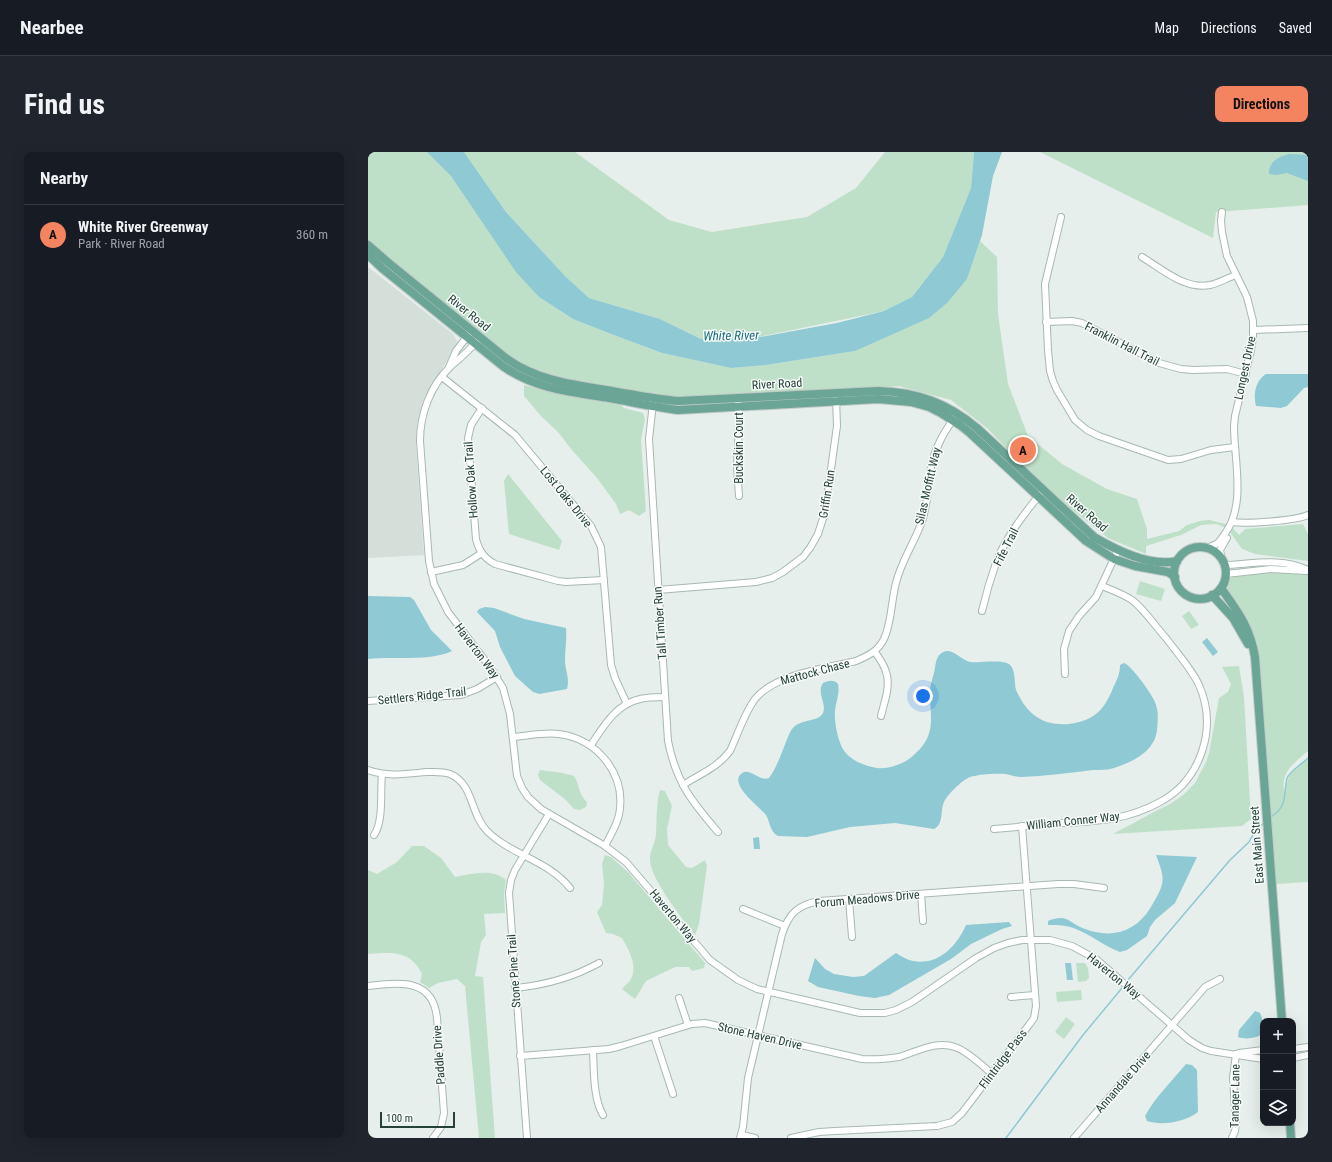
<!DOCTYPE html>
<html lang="en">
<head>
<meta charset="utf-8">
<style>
  :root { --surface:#171b24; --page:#20242c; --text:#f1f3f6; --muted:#9ea1a6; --line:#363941; --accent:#f4845f }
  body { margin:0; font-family:"Roboto Condensed",sans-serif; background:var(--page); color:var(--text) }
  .controls { position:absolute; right:12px; bottom:12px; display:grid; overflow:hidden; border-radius:8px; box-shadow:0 4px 16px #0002 }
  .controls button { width:36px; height:36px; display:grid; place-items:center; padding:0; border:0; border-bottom:1px solid var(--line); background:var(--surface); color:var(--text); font:20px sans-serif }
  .scale { position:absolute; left:12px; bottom:10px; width:75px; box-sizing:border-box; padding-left:4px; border:2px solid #24423a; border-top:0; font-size:11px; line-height:14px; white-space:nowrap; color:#24423a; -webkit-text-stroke:3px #f7fbf9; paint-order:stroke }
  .you { position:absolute; left:555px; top:544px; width:14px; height:14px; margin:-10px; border:3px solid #fff; border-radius:50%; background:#1a73e8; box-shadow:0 0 0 6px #1a73e833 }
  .badge { display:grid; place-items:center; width:26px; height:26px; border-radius:50%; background:var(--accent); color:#111; font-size:13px; font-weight:700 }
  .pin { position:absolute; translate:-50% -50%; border:2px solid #fff; box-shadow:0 1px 4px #0006 }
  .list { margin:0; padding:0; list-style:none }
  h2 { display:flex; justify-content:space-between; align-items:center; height:52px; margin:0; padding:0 16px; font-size:17px }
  h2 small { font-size:13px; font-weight:400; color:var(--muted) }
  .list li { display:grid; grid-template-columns:26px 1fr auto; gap:12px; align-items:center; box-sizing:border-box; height:60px; padding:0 16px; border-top:1px solid var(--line) }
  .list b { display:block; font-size:15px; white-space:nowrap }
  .list p { margin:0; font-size:13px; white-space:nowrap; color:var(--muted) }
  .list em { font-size:13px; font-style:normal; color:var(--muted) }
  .icon { flex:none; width:22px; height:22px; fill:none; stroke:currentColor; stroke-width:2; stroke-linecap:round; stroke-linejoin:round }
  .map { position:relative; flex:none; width:940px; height:986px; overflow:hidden; border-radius:8px }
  header { display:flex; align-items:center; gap:24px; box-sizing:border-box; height:56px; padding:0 20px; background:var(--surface); border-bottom:1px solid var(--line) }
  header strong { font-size:19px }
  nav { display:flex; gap:22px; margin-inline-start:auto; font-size:14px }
  .intro { display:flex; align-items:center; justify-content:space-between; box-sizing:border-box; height:96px; padding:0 24px }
  h1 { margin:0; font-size:28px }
  .button { padding:10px 18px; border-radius:8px; background:var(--accent); color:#111; font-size:14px; font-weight:700 }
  main { display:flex; gap:24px; padding:0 24px }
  aside { flex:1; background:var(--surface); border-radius:8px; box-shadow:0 4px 16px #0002 }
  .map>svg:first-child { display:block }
</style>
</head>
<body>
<header>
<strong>Nearbee</strong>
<nav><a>Map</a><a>Directions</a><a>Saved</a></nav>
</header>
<div class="intro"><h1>Find us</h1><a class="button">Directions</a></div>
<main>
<aside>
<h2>Nearby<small></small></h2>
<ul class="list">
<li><span class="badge">A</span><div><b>White River Greenway</b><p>Park · River Road</p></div><em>360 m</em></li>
</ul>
</aside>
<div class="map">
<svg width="940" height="986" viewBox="0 0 940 986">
  <rect width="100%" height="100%" fill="#e6efeb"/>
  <!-- built -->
  <path fill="#d4dfda" d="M 0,115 L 85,182 L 89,189 L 89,193 L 60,239 L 55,251 L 49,272 L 48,294 L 56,403 L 0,406 Z"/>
  <!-- green -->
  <g fill="#bfe0c8">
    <path d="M 0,0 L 61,0 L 83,24 L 171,145 L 205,167 L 243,182 L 294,201 L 363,216 L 398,213 L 487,199 L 599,127 L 612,89 L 629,105 L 630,162 L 640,232 L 660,284 L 694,312 L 739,337 L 769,347 L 779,377 L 779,387 L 811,379 L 819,373 L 832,369 L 841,368 L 862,373 L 871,383 L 877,377 L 935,372 L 940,382 L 940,409 L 887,402 L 874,397 L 862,380 L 856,375 L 848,372 L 833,373 L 813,383 L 778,394 L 778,402 L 740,386 L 707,360 L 659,318 L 619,276 L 583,248 L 530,234 L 468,241 L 338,248 L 290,244 L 204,232 L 157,218 L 0,93 Z"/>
    <path d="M 96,0 L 207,0 L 301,68 L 344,80 L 439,65 L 488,36 L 517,0 L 606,0 L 603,36 L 575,105 L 544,145 L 516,159 L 381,187 L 333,187 L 292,167 L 221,146 L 197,124 L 138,60 Z"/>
    <path d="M 672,0 L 940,0 L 940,53 L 848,60 L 845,86 Z"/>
    <path d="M 156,233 L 183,240 L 253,253 L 256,256 L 275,261 L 277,267 L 273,288 L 278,359 L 271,364 L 261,358 L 252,362 L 248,352 L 229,326 L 204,298 L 190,280 L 173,264 L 156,244 Z"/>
    <path d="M 140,322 L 194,389 L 191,398 L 141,382 L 136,329 Z"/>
    <path d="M 912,419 L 940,422 L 940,599 C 926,611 911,621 917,642 C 920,621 923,619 940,606 L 940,730 L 908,732 L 889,508 L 859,438 L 861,429 L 865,424 Z"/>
    <path d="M 772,429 L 797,437 L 793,449 L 768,442 Z"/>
    <path d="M 821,459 L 831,473 L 823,477 L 814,464 Z"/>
    <path d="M 871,514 L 876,545 L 883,667 L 874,674 L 745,682 L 786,660 L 802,652 L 815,643 L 827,631 L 838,610 L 841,601 L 851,546 L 860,540 L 863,532 L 854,515 Z"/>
    <path d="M 172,618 C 185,620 194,620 206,624 C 213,635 209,640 219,650 L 218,655 L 212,658 L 206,657 L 198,648 L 172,628 L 170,623 Z"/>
    <path d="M 292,638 L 297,639 L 304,654 L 299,677 L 300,693 L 318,715 L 324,716 L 337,708 L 339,714 L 331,772 L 327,783 C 315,767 280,725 282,705 C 283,697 288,689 288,681 C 289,667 288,652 292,638 Z"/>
    <path d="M 44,694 L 56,694 L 73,706 L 87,725 C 104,722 124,716 138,728 L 136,742 L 137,761 L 116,762 L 118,783 L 113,790 L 107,824 L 115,825 L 127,986 L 111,986 L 97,834 L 89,827 L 70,831 L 61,836 L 52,830 L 54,822 C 43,798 23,800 0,802 L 0,718 L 9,722 L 29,710 Z"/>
    <path d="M 237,703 L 243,705 L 260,720 L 337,811 L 336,816 L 324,819 L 321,815 L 307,815 L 278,829 L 267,847 L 254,837 C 257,834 261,830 263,827 C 270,814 261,798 254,786 L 245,782 L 238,781 L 229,760 L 234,753 L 236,732 L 234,712 Z"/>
    <path d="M 708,811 L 717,811 L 720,816 L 721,826 L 718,829 L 710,830 Z"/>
    <path d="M 713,838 L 714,848 L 689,850 L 688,840 Z"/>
    <path d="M 698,865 L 707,872 L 696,887 L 687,880 Z"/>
  </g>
  <!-- water -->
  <g fill="#8ec9d4">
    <path d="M 59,0 L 96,0 L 138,60 L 197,124 L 221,146 L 292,167 L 333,187 L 381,187 L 469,171 L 516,159 L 544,145 L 575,105 L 603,36 L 606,0 L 634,0 L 625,24 L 614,83 L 599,127 L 579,151 L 561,166 L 487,199 L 398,213 L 363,216 L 294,201 L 243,182 L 205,167 L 171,145 L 148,120 L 83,24 Z"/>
    <path d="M 921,2 L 940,3 L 940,29 L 919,21 L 908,23 L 901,22 C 900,10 912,4 921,2 Z"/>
    <path d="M 898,222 L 940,222 L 940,235 L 936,236 L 919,254 L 913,256 L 888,254 C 885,243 887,229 898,222 Z"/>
    <path d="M 0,444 L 42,445 L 46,448 L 63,478 L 84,499 C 61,510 25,504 0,507 Z"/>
    <path d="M 117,455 L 126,456 L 156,467 L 198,476 C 199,487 197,497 197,508 C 197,519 202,525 199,537 L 171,542 L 165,540 L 147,524 L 132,495 L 127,479 L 109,460 L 111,457 Z"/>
    <path d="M 839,486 L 850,500 L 845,504 L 834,490 Z"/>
    <path d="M 578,499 C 588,499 592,507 602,510 C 612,511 633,507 641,512 C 648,517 646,531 648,538 C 652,547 658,557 666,563 C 676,571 688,573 701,572 C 725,569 736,559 745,536 C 749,528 752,522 752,513 L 756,511 C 764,514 782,540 786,548 C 791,558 790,567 789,578 C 787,599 765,610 746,616 C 740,618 732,618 725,618 C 701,621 677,624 653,625 C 647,625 643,623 638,622 C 628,621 611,622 602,625 C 594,628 579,643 576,650 C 572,659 576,672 566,677 L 527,671 L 482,675 L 439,685 L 410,684 C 402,680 402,670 398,663 C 392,655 361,633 373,622 C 381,614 391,630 401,626 C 408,617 414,600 418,590 C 420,585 422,579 425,576 C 432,567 451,570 455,561 C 459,551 448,541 455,531 C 460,529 466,527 470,532 C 472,542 468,549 467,559 C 466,570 470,591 477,600 C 484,609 497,614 509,616 C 519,617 529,614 538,609 C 543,606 547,602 552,597 C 569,578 561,560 562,537 C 563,529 566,523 567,516 C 568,508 569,502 578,499 Z"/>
    <path d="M 391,685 L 392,697 L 386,697 L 385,686 Z"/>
    <path d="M 788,703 L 829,705 L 807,751 L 787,768 L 782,775 L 779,784 L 759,798 L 752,800 C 736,794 723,783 708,777 C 699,773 690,773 680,773 L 680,769 C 700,761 700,771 717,777 C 744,787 768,780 783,755 C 797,731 798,729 788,703 Z"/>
    <path d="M 641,770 L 644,774 L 634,777 L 603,792 L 583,807 L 521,843 L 507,846 L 491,844 L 450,835 L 440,829 L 447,806 L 457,817 L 466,822 L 485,825 L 496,824 L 528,801 C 533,804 539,808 545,809 C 570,814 589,794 598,773 Z"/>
    <path d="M 697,811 L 703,811 L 705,828 L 699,828 Z"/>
    <path d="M 887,859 L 892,861 L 894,866 L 895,882 C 888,886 878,888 870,885 L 871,878 Z"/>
    <path d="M 818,912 L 824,913 L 829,918 L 830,960 C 817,970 794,974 779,969 L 777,964 C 788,944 804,929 818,912 Z"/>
  </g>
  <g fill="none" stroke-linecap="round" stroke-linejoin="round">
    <!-- stream -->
    <g stroke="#8ec9d4" stroke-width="1.5">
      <path d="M 903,665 C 914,657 916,653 917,639 C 918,635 918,630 919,626 C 924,617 933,613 940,606"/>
      <path d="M 760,828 L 862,708 L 881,690 L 887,679 L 897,670"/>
      <path d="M 638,986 L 715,883 L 754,836"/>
    </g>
    <defs>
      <g id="minor">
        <path d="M 693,65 L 677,132 L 680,198 L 682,219 L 685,229 L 689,238 L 707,268 L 719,278 L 731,284 L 800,308 L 813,307 L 843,298 L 867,295"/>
        <path d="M 774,105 C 794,117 817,138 842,133 C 851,131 859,126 868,123"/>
        <path d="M 678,170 L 704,169 L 714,171 L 791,211 L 813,217 L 825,218 L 859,217 L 878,222"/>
        <path d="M 885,178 L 940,176"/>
        <path d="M 109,189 C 100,200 91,207 82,215 C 62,234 52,263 52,289 L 61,409 L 66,432 L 80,460 L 122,515 L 135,536 L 142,562 L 149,624 L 154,636 L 160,645 L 173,657 L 237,694 L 258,710 L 342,808 L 370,828 L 389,837 L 492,861 L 517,861 L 528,858 L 544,850 L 608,806 L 626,796 L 640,791 L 654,788 L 682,788 L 704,794 L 728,807 L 821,888 L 834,896 L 843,899 L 895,907"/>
        <path d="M 81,215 L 88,199 L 101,182"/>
        <path d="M 74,225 L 147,283 L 223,374 L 233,395 L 243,513 L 247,526 L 259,552"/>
        <path d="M 370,247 L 371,271 L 369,314 L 371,344"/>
        <path d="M 285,251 L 281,287 L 300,589 C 308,630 324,650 350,680"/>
        <path d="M 114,256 L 103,273 L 100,286 L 108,387 C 111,399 116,406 127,412 L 190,429 L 198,430 L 236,428"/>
        <path d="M 864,370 C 879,372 927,369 940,363"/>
        <path d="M 837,396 C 851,393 851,390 858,380 C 878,351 866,308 866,274 L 867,264 L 883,198 L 885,185 L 885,169 L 879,145 L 859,104 L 854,80 L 853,69 L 854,60"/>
        <path d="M 854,408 L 852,398 L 859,386"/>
        <path d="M 856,413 C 885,412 913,405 940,418"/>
        <path d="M 63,420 L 95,413 L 114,401"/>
        <path d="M 858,422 L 903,417 L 938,419"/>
        <path d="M 290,438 L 388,430 L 404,426 L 415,420 L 435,405 L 442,396 L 450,382 L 457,360 L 469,274 L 468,246"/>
        <path d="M 614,459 C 618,442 623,425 629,408 C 639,384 656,362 673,341"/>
        <path d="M 507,500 C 511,506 516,512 518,520 C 523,534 516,551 513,564"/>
        <path d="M 697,522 L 696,497 L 701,479 L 711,464 L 728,445 L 750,398"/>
        <path d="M 0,549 L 93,543 L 109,537 L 129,525"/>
        <path d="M 145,585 C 159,584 176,580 191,582 C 230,587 259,623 251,663 C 248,675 242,684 237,694"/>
        <path d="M 223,593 C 235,575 248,552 272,547 C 280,545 289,545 297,545"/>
        <path d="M 0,618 C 19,625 38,622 58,620 C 66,620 74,619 82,622 C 106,632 102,662 119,679 C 143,703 181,709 202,736"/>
        <path d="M 315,633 C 332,622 349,616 362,599 C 370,582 376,562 387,547 C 407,522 458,516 488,509 C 500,504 510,499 516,487 C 524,470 523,449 528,431 C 533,409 547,390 554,369 C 560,352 560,333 563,315 C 567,296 575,282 586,266"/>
        <path d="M 626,677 C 649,675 672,673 695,671 C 731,669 759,668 792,650 C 833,628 850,576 831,533 C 823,516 809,501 798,486 C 787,474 777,458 764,448 C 755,442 744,438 734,434"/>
        <path d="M 6,683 C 16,669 12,640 14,622"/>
        <path d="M 553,742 L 555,769"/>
        <path d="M 481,747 L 484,785"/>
        <path d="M 375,757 L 417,774"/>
        <path d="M 0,834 C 30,831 65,825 69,866 L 76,961 L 73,975 L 65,986"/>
        <path d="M 147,836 C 178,833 204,826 231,811"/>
        <path d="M 643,845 L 667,843"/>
        <path d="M 311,846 L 320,873"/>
        <path d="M 286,884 L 305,942"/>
        <path d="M 925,897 L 940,895"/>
        <path d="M 225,898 C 226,918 225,946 235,963"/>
        <path d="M 871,901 L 895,898"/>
        <path d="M 152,904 L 241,897 L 253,894 L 324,872 L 337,871 L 494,907 C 506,908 518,907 531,905 C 548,900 568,888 587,895 C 599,899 614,913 624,922"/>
        <path d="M 925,906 L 940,903"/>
        <path d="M 374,983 L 387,986"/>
        <path d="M 159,986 L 141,741 L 143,728 L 147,718 L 181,662"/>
        <path d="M 372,986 L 375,975 L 380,926 L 414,782 C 421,761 430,753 451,749 L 690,732 L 706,732 L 736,736"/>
        <path d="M 423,986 L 451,980 L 467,979 L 569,974 L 584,970 L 594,961 L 661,873 L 666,866 L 668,854 L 654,674"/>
        <path d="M 706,986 L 837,835 L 852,827"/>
        <path d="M 864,986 L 867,979 L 868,972 L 865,926 L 868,902"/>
      </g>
      <g id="major">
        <path d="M 0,93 L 22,112 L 139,207 C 170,229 207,233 244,239 C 266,243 288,247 310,249 L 510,239 C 549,240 579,251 609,276 L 726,385 C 748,398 783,415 809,409"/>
        <path d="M 0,103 L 15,117 L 136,215 C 168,237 203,240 241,246 C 264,250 287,255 310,258 L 510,247 L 543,250 L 561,255 L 573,261 L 592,273 L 602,281 L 718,389 L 746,407 L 767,414 L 800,420 L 807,425"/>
        <circle cx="832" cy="421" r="26"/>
        <path d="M 853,436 C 870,460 882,475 887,505 L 914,869"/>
        <path d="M 844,443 L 865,466 L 880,492"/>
        <path d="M 922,971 L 923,986"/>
      </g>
    </defs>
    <!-- minor casing -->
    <use href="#minor" stroke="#a8b8b2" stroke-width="8"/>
    <!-- major casing -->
    <use href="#major" stroke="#c2cac8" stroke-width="10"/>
    <!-- minor -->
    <use href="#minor" stroke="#fff" stroke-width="6"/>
    <!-- major -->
    <use href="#major" stroke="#6aa596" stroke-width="8"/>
  </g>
  <g text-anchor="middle" stroke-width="3" stroke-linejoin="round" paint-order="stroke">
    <!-- street labels -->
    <g font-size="12" fill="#24423a" stroke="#f7fbf9">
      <text transform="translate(101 161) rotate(39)" y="4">River Road</text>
      <text transform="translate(754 192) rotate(27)" y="4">Franklin Hall Trail</text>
      <text transform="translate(877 216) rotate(-78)" y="4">Longest Drive</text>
      <text transform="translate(409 232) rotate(-3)" y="4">River Road</text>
      <text transform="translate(371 296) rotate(-90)" y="4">Buckskin Court</text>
      <text transform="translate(103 328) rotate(-94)" y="4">Hollow Oak Trail</text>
      <text transform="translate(560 334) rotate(-77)" y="4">Silas Moffitt Way</text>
      <text transform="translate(459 342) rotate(-81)" y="4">Griffin Run</text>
      <text transform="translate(198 345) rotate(51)" y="4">Lost Oaks Drive</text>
      <text transform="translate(719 361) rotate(41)" y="4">River Road</text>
      <text transform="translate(638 395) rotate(-63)" y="4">Fife Trail</text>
      <text transform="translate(292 471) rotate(-94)" y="4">Tall Timber Run</text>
      <text transform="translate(109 499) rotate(53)" y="4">Haverton Way</text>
      <text transform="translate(447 520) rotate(-15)" y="4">Mattock Chase</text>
      <text transform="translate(54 544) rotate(-6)" y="4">Settlers Ridge Trail</text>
      <text transform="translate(705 669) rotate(-6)" y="4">William Conner Way</text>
      <text transform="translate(889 693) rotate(-94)" y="4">East Main Street</text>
      <text transform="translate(499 747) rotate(-5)" y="4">Forum Meadows Drive</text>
      <text transform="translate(305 764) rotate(50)" y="4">Haverton Way</text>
      <text transform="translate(146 819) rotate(-94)" y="4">Stone Pine Trail</text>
      <text transform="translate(746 824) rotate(39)" y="4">Haverton Way</text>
      <text transform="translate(392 884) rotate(13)" y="4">Stone Haven Drive</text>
      <text transform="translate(71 903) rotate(-94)" y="4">Paddle Drive</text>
      <text transform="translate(635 907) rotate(-53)" y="4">Flintridge Pass</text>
      <text transform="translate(755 930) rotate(-49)" y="4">Annandale Drive</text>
      <text transform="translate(867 944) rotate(-89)" y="4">Tanager Lane</text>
    </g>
    <!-- water labels -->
    <g font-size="13" font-style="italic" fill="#1c6f80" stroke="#f7fbf9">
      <text transform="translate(363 183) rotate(-1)" y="5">White River</text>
    </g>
  </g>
</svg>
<div class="controls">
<button>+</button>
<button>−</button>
<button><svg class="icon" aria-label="layers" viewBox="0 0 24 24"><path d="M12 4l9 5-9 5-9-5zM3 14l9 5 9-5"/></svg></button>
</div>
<div class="scale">100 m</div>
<div class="you"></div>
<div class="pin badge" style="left:655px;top:298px">A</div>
</div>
</main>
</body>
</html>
